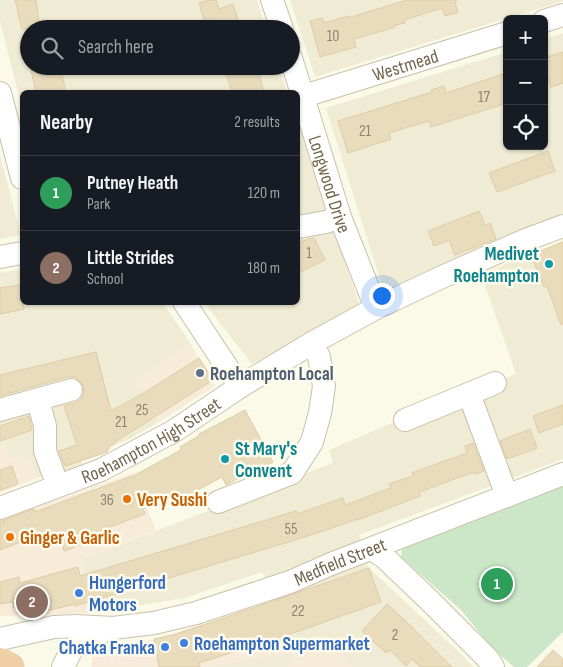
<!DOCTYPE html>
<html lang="en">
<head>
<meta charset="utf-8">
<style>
  :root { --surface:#171b24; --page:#242831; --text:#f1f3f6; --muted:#9ea1a6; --line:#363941; --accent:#ea580c }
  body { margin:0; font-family:"Sofia Sans Condensed",sans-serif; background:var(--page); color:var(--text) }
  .controls { position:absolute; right:15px; top:15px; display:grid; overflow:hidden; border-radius:8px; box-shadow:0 1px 4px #0004 }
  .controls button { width:45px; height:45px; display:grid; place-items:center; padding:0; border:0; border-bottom:1px solid var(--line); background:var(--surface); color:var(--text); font:25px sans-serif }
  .you { position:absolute; left:381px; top:295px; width:18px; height:18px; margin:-12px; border:4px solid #fff; border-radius:50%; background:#1a73e8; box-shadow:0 0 0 8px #1a73e833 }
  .badge { display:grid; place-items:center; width:32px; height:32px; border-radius:50%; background:var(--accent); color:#fff; font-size:16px; font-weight:700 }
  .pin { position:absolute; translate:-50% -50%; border:2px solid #fff; box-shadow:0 1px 5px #0006 }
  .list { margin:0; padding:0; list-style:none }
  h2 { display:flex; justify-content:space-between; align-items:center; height:65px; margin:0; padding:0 20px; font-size:21px }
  h2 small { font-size:16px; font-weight:400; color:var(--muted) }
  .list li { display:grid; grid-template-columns:32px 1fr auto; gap:15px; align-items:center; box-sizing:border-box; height:75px; padding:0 20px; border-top:1px solid var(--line) }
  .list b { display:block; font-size:19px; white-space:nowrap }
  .list p { margin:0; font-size:16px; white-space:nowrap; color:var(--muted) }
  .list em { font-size:16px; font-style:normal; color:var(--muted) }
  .icon { flex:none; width:28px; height:28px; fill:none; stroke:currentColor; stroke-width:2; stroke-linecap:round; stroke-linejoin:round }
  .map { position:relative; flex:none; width:563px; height:667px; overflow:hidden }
  .search { position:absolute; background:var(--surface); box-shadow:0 1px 4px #0004; left:20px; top:20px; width:280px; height:55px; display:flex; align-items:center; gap:12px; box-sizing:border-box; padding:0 18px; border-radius:28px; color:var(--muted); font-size:19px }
  .panel { position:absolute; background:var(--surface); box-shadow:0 1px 4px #0004; left:20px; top:90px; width:280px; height:215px; border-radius:8px }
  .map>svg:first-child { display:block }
</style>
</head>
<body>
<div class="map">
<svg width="563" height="667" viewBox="0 0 563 667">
  <rect width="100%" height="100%" fill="#fbf9e8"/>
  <!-- residential -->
  <g fill="#efebd4">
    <path d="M 0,0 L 257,0 L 266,29 L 29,29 L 29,66 L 279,66 L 287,92 L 22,92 L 22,108 L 0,21 Z"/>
    <path d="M 290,0 L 563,0 L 563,1 L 315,77 Z"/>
    <path d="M 563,33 L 563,213 L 422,273 L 384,292 L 326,108 L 507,52 L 507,146 L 544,146 L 544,39 Z"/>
    <path d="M 298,123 L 320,192 L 360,305 L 252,364 L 209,309 L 207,303 L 298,302 Z"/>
    <path d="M 0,156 L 21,235 L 0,239 Z"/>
    <path d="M 563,241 L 563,459 L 359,535 L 369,568 L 461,654 L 473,667 L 204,667 L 294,653 L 275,601 L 262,572 L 185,598 L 92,613 L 83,559 L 333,463 L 329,450 L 392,423 L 516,374 L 481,274 Z"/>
    <path d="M 22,269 L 22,302 L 163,303 L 190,343 L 133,381 L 159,422 L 126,441 L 114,444 L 106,447 L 107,450 L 82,461 L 83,467 L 51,480 L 48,474 L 37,478 L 28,454 L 11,459 L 5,445 L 0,446 L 0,273 Z"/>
  </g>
  <!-- commercial -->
  <g fill="#f7ebda">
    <path d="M 190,343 L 215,386 L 159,422 L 133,381 Z"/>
    <path d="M 5,444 L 11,459 L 28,454 L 37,478 L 0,493 L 0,446 Z"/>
    <path d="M 133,473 L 156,530 L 83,559 L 92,613 L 0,616 L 0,519 L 69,496 Z"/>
    <path d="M 275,601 L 294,653 L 338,648 L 354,667 L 287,667 L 293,654 L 204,667 L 91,667 L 93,657 L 97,650 L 102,648 L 154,640 Z"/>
  </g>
  <!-- green -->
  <path fill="#cbe7c7" d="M 563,486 L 563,632 L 527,667 L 514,667 L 494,650 L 461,610 L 401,557 L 402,547 Z"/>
  <!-- building -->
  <g fill="#e9dcbd" stroke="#dfcca4">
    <path d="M 15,0 L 36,0 L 40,29 L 22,29 Z"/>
    <path d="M 209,0 L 216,0 L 219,9 L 233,4 L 241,29 L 215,29 L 211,18 L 204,20 L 199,3 Z"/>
    <path d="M 407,0 L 456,0 L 456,3 L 455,3 L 458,12 L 445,16 L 442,8 L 404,20 L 405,23 L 395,25 L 395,27 L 354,39 L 356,47 L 320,57 L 310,21 L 322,18 L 324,23 L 348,16 L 348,18 Z"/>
    <path d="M 563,52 L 563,83 L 551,87 L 544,65 L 544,58 Z"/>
    <path d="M 30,66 L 60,66 L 66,92 L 36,92 Z"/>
    <path d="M 237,66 L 242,66 L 244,71 L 257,67 L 264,92 L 232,92 L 225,70 Z"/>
    <path d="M 503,74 L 507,88 L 507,103 L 431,127 L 429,121 L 389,133 L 391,139 L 348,153 L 338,121 L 432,92 L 431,90 L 444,86 L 446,93 Z"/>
    <path d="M 548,151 L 555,171 L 497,192 L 489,173 Z"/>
    <path d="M 479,211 L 485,225 L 490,223 L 496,239 L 455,255 L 449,240 L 434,246 L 428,231 Z"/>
    <path d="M 314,238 L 325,260 L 298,273 L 298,243 L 308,239 Z"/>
    <path d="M 563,242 L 563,324 L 561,325 L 547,286 L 544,287 L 531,255 Z"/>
    <path d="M 20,285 L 24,309 L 0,314 L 0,288 Z"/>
    <path d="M 96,352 L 111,411 L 142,394 L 199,358 L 213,380 L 115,442 L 115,444 L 110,446 L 107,452 L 65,466 L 59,451 L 77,445 L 64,406 L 75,403 L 81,399 L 84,393 L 83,386 L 80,381 L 75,377 L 67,377 L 0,396 L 0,375 Z"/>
    <path d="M 563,405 L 563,424 L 539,433 L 533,416 Z"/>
    <path d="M 245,410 L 273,462 L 247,476 L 245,477 L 244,475 L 226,485 L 222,477 L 173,503 L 169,495 L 143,509 L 145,514 L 110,527 L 113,533 L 64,551 L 62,541 L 57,543 L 51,530 L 0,550 L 0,521 L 5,520 L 34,509 L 35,512 L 135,475 L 181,450 L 180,447 L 200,435 L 199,434 Z"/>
    <path d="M 29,416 L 32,430 L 0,441 L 0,426 Z"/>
    <path d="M 530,429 L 537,448 L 507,459 L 500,441 Z"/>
    <path d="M 473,443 L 484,471 L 475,474 L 474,472 L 419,492 L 420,496 L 358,520 L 358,519 L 305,537 L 76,606 L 75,604 L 46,611 L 45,607 L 34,603 L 14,608 L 13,602 L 0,604 L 0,582 L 19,577 L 20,583 L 78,567 L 80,576 L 296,511 L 297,514 L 343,498 L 345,505 L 391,488 L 389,484 L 413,476 L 412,473 L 467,453 L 465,446 Z"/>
    <path d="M 12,466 L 18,484 L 0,490 L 0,470 Z"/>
    <path d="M 369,568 L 381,602 L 299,631 L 199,663 L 200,667 L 159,667 L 154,639 L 173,635 L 203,625 Z"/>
    <path d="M 387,604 L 411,626 L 452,667 L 420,667 L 412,659 L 406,666 L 390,650 L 386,653 L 362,631 Z"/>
    <path d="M 553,650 L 563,659 L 563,667 L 537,667 Z"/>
  </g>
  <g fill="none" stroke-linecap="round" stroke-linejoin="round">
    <defs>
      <g id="minor">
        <path d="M 272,0 L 282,29"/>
        <path d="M 544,21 L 563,15"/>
        <path id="s1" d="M 291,58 L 340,217 L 376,308"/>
        <path d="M 0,93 L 22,178"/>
        <path id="s2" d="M 304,96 L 507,33"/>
        <path d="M 298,227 L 326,222 L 340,217"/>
        <path d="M 0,257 L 22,253"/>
        <path d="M 184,302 L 231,373 L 241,386"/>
        <path d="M 469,394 L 507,496"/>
        <path d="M 38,400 L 45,426 L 45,451 L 58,486"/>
        <path d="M 0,410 L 71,390"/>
        <path d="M 405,420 L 495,383"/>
        <path d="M 218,502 L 292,473 L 312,442 L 320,413 L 324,386 L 319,357 L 312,343"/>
        <path id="s3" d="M 0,508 L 101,470 L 174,431 L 241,386 L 312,343 L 376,308 L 442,277 L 523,241 L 563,226"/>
        <path d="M 372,549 L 384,557 L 428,599 L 488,659 L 493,667"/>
        <path id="s4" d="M 0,639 L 54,627 L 76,626 L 113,628 L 154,623 L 196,613 L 290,582 L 331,564 L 563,474"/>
        <path d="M 63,667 L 72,649 L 88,637 L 107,630"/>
      </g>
      <path id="highway" d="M 0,662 L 10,667"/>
    </defs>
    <!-- minor casing -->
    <use href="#minor" stroke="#c9c1ac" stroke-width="24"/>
    <!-- highway casing -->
    <use href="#highway" stroke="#dddad5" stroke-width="29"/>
    <!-- minor -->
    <use href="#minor" stroke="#fff" stroke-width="22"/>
    <!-- highway -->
    <use href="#highway" stroke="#f0cfa4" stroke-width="28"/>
  </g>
  <!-- markers -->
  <g fill="#0f9aa8" stroke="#fefcee" stroke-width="2">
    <circle cx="549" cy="264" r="5"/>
    <circle cx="225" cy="459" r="5"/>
  </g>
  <circle fill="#5c6f8a" stroke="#fefcee" stroke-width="2" cx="200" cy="373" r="5"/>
  <g fill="#e8710a" stroke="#fefcee" stroke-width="2">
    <circle cx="127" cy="499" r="5"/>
    <circle cx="10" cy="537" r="5"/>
  </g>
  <g fill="#3f7fe0" stroke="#fefcee" stroke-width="2">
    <circle cx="79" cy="593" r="5"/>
    <circle cx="184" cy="643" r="5"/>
    <circle cx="165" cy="647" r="5"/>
  </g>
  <g text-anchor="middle" stroke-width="5" stroke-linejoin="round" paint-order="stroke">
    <!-- number labels -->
    <g font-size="16" fill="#90846a">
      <text x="333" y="41">10</text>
      <text x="484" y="102">17</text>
      <text x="365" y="136">21</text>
      <text x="309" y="258">1</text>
      <text x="142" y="415">25</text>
      <text x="121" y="427">21</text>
      <text x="107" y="505">36</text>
      <text x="291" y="534">55</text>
      <text x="298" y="616">22</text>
      <text x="395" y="640">2</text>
    </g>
    <!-- street labels -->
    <g font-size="19" fill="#73664e" stroke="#fefcee">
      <text dy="7" stroke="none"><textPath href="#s2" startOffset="106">Westmead</textPath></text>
      <text dy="7" stroke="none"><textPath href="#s1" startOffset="132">Longwood Drive</textPath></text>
      <text dy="7" stroke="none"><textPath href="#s3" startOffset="166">Roehampton High Street</textPath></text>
      <text dy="7" stroke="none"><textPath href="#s4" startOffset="352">Medfield Street</textPath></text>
    </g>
    <!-- culture labels -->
    <g font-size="19" font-weight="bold" fill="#0d838f" stroke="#fefcee" text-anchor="end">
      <text x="539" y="260">Medivet<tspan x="539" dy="22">Roehampton</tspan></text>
      <text x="235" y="455" text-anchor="start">St Mary's<tspan x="235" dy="22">Convent</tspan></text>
    </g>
    <!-- service labels -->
    <g font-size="19" font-weight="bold" fill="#4e5e75" stroke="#fefcee" text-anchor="start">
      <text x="210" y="380">Roehampton Local</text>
    </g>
    <!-- food labels -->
    <g font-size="19" font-weight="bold" fill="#c56008" stroke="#fefcee" text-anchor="start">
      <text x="137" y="506">Very Sushi</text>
      <text x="20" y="544">Ginger &amp; Garlic</text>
    </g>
    <!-- shop labels -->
    <g font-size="19" font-weight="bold" fill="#366cbe" stroke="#fefcee" text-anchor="start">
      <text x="89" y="589">Hungerford<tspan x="89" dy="22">Motors</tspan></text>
      <text x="194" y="650">Roehampton Supermarket</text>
      <text x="155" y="654" text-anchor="end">Chatka Franka</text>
    </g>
  </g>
</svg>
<div class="controls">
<button>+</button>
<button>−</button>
<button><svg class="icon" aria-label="locate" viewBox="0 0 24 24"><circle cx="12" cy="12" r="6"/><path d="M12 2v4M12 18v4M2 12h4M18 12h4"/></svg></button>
</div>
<div class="you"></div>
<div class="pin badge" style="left:497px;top:584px;background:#2e9e5b">1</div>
<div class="pin badge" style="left:32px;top:602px;background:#8d6e63">2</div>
<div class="search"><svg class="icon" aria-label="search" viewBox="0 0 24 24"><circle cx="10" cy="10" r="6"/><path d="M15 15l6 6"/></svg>Search here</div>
<section class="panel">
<h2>Nearby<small>2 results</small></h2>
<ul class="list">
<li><span class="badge" style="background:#2e9e5b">1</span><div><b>Putney Heath</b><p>Park</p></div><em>120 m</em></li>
<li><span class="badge" style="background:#8d6e63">2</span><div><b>Little Strides</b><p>School</p></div><em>180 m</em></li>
</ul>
</section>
</div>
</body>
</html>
